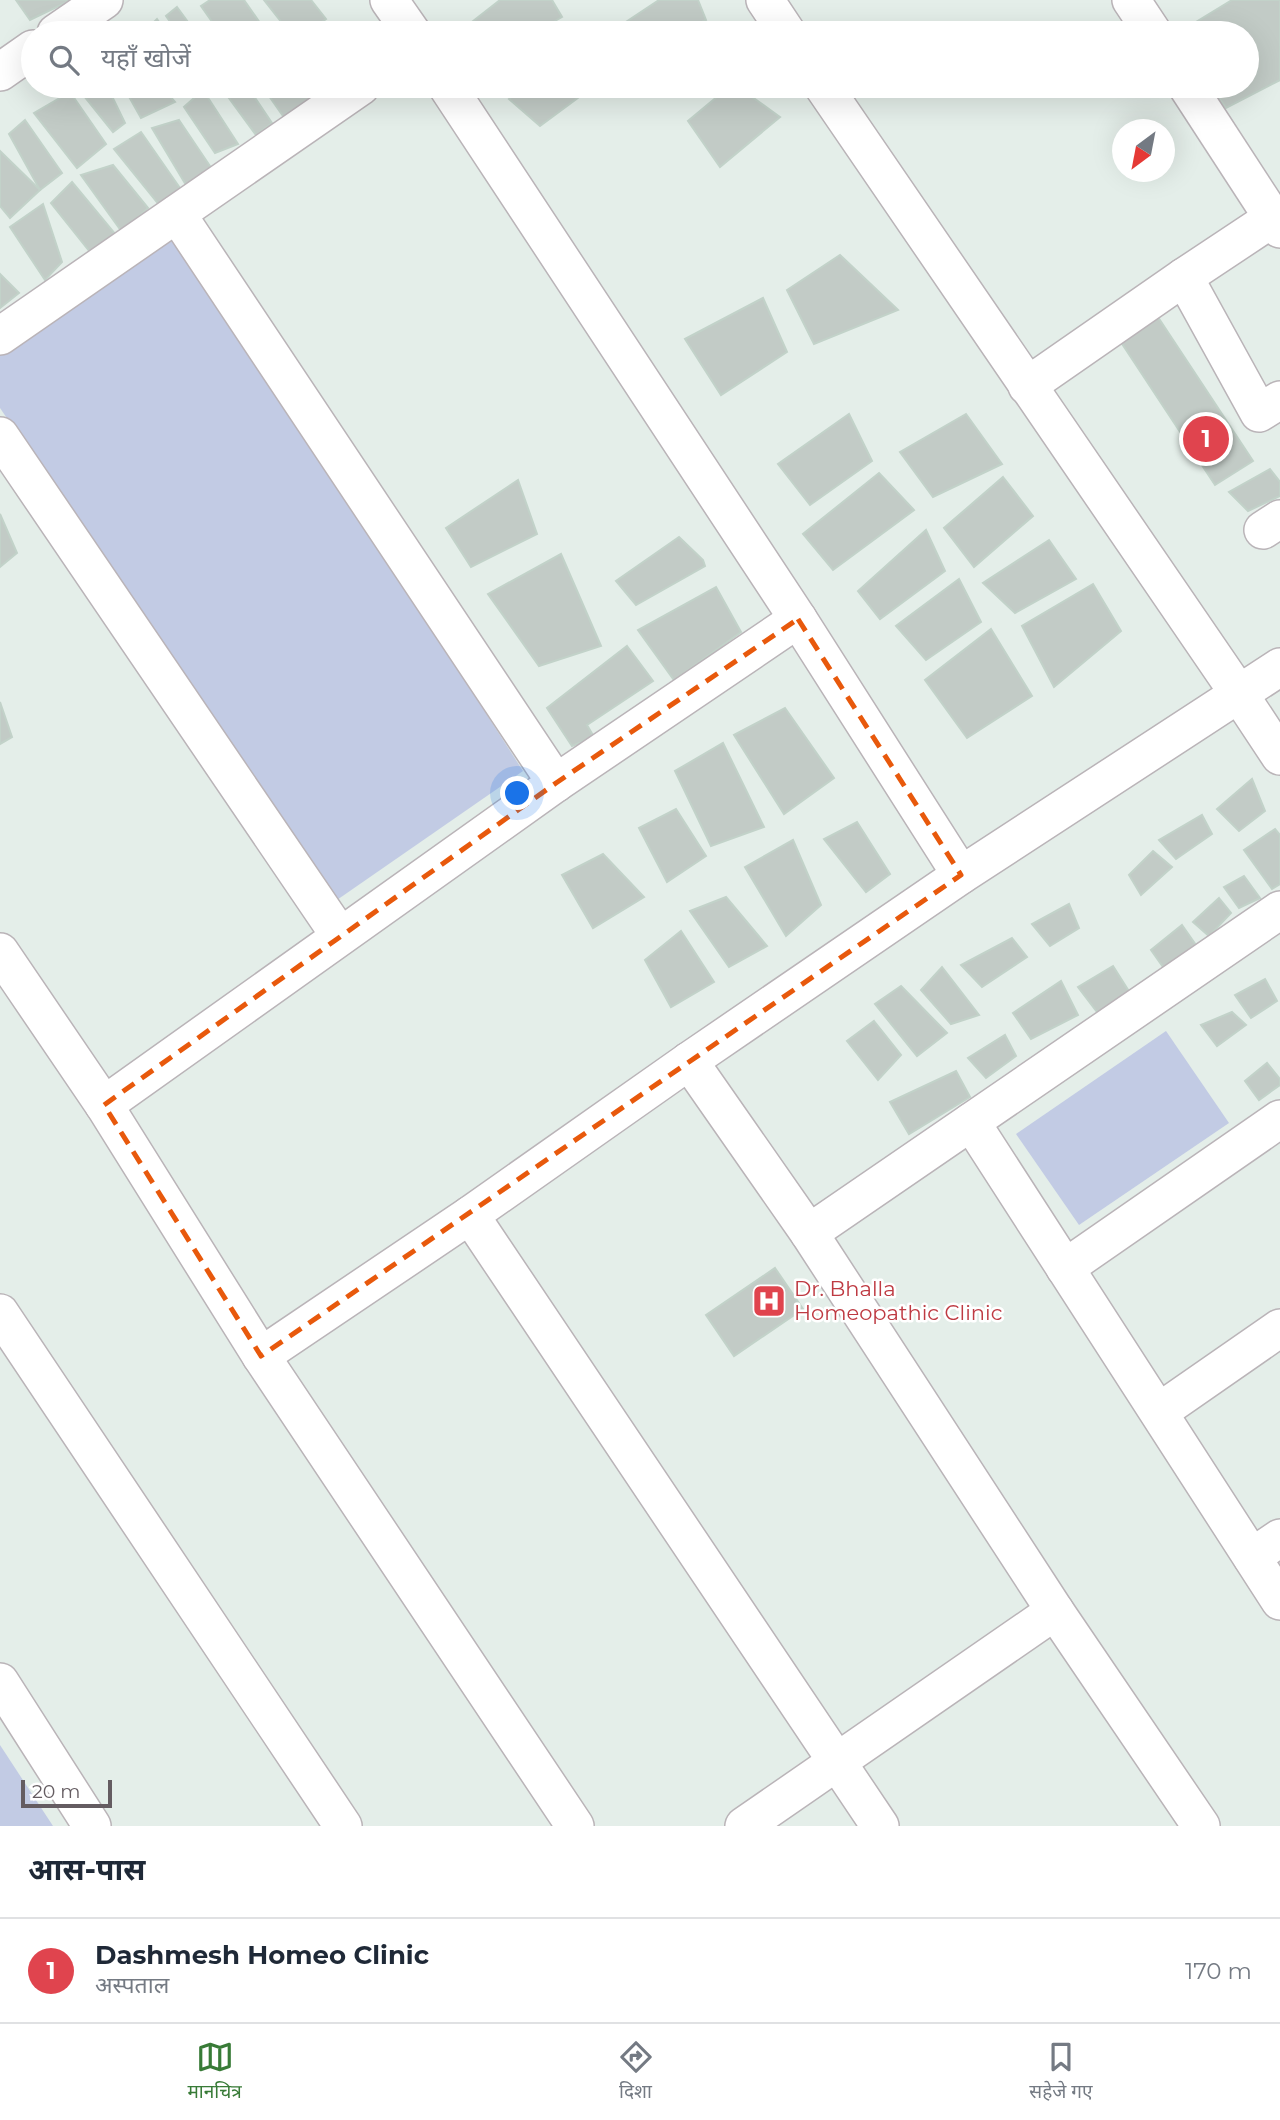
<!DOCTYPE html>
<html lang="hi">
<head>
<meta charset="utf-8">
<style>
  :root { --surface:#fff; --page:#f6f6f7; --text:#1f2937; --muted:#747a83; --line:#e0e1e3; --accent:#387b37 }
  body { margin:0; font-family:Montserrat,"Noto Sans Devanagari",sans-serif; background:var(--page); color:var(--text) }
  .compass { position:absolute; left:1112px; top:119px; width:63px; height:63px; border-radius:50%; background:var(--surface); box-shadow:0 7px 28px #0002; rotate:212deg }
  .scale { position:absolute; left:21px; bottom:18px; width:91px; box-sizing:border-box; padding-left:7px; border:4px solid #645c61; border-top:0; font-size:19px; line-height:24px; white-space:nowrap; color:#645c61; -webkit-text-stroke:5px #fff; paint-order:stroke }
  .you { position:absolute; left:518px; top:794px; width:24px; height:24px; margin:-18px; border:5px solid #fff; border-radius:50%; background:#1a73e8; box-shadow:0 0 0 10px #1a73e833 }
  .badge { display:grid; place-items:center; width:46px; height:46px; border-radius:50%; background:var(--accent); color:#fff; font-size:23px; font-weight:700 }
  .pin { position:absolute; translate:-50% -50%; border:4px solid #fff; box-shadow:0 2px 7px #0006 }
  .list { margin:0; padding:0; list-style:none }
  h2 { display:flex; justify-content:space-between; align-items:center; height:91px; margin:0; padding:0 28px; font-size:30px }
  h2 small { font-size:23px; font-weight:400; color:var(--muted) }
  .list li { display:grid; grid-template-columns:46px 1fr auto; gap:21px; align-items:center; box-sizing:border-box; height:105px; padding:0 28px; border-top:2px solid var(--line) }
  .list b { display:block; font-size:26px; white-space:nowrap }
  .list p { margin:0; font-size:23px; white-space:nowrap; color:var(--muted) }
  .list em { font-size:23px; font-style:normal; color:var(--muted) }
  .icon { flex:none; width:38px; height:38px; fill:none; stroke:currentColor; stroke-width:2; stroke-linecap:round; stroke-linejoin:round }
  .map { position:relative; flex:none; width:1280px; height:1826px; overflow:hidden }
  .search { position:absolute; background:var(--surface); box-shadow:0 7px 28px #0002; left:21px; right:21px; top:21px; height:77px; display:flex; align-items:center; gap:18px; box-sizing:border-box; padding:0 24px; border-radius:38px; color:var(--muted); font-size:26px }
  .sheet { height:196px; background:var(--surface) }
  nav { display:flex; justify-content:space-around; align-items:center; box-sizing:border-box; height:98px; border-top:2px solid var(--line); background:var(--surface); font-size:19px; color:var(--muted) }
  nav a { display:grid; justify-items:center; gap:4px }
  nav .on { color:var(--accent) }
  .map>svg:first-child { display:block }
</style>
</head>
<body>
<div class="map">
<svg width="1280" height="1826" viewBox="0 0 1280 1826">
  <rect width="100%" height="100%" fill="#e4eee9"/>
  <!-- green -->
  <g fill="#c2cbe4">
    <path d="M 169,219 L 523,771 L 334,902 L 0,408 L 0,330 Z"/>
    <path d="M 1166,1031 L 1229,1123 L 1079,1225 L 1016,1134 Z"/>
    <path d="M 0,1745 L 53,1826 L 0,1826 Z"/>
  </g>
  <!-- building -->
  <g fill="#c2cbc6" stroke="#c2d2c9" stroke-width="2">
    <path d="M 16,0 L 71,0 L 30,20 Z"/>
    <path d="M 210,0 L 244,0 L 267,33 L 220,33 L 201,6 Z"/>
    <path d="M 264,0 L 311,0 L 326,19 L 306,33 L 290,33 Z"/>
    <path d="M 500,0 L 552,0 L 562,17 L 534,33 L 484,33 L 473,21 Z"/>
    <path d="M 659,0 L 698,0 L 706,20 L 678,33 L 622,33 L 617,28 Z"/>
    <path d="M 1232,0 L 1280,0 L 1280,80 L 1226,108 L 1211,86 L 1247,86 L 1247,33 L 1178,33 Z"/>
    <path d="M 177,7 L 196,33 L 178,33 L 166,16 Z"/>
    <path d="M 157,19 L 167,33 L 143,33 Z"/>
    <path d="M 76,86 L 107,86 L 125,123 L 113,132 Z"/>
    <path d="M 123,86 L 161,86 L 175,102 L 141,118 Z"/>
    <path d="M 228,86 L 247,86 L 272,123 L 256,135 L 223,90 Z"/>
    <path d="M 262,86 L 304,86 L 315,103 L 290,126 Z"/>
    <path d="M 524,86 L 594,86 L 540,126 L 509,99 Z"/>
    <path d="M 730,86 L 737,86 L 780,117 L 720,167 L 688,121 Z"/>
    <path d="M 203,90 L 238,144 L 215,153 L 184,107 Z"/>
    <path d="M 70,92 L 106,144 L 77,168 L 34,113 Z"/>
    <path d="M 25,120 L 62,173 L 40,190 L 9,134 Z"/>
    <path d="M 179,120 L 214,172 L 186,185 L 152,128 Z"/>
    <path d="M 141,132 L 182,191 L 160,206 L 114,149 Z"/>
    <path d="M 0,151 L 40,190 L 10,218 L 0,206 Z"/>
    <path d="M 113,165 L 148,208 L 122,232 L 81,175 Z"/>
    <path d="M 72,182 L 116,235 L 90,252 L 51,203 Z"/>
    <path d="M 43,204 L 62,262 L 45,280 L 10,227 Z"/>
    <path d="M 840,255 L 898,310 L 814,344 L 787,290 Z"/>
    <path d="M 0,274 L 19,293 L 0,308 Z"/>
    <path d="M 763,298 L 787,352 L 721,395 L 685,339 Z"/>
    <path d="M 1148,302 L 1253,461 L 1215,485 L 1111,327 Z"/>
    <path d="M 849,414 L 872,461 L 810,505 L 778,464 Z"/>
    <path d="M 966,414 L 1002,464 L 933,497 L 900,452 Z"/>
    <path d="M 1270,469 L 1280,482 L 1280,496 L 1248,511 L 1229,492 Z"/>
    <path d="M 879,473 L 914,510 L 833,570 L 803,534 Z"/>
    <path d="M 1003,477 L 1033,516 L 974,567 L 944,528 Z"/>
    <path d="M 518,480 L 537,534 L 471,567 L 446,528 Z"/>
    <path d="M 0,514 L 17,553 L 0,567 Z"/>
    <path d="M 926,530 L 945,571 L 880,619 L 858,591 Z"/>
    <path d="M 679,537 L 703,560 L 705,566 L 636,605 L 616,581 Z"/>
    <path d="M 1049,540 L 1076,579 L 1015,613 L 983,583 Z"/>
    <path d="M 561,554 L 601,646 L 539,666 L 488,594 Z"/>
    <path d="M 959,579 L 981,622 L 926,660 L 896,626 Z"/>
    <path d="M 1093,584 L 1121,631 L 1054,687 L 1022,626 Z"/>
    <path d="M 716,587 L 741,632 L 674,680 L 638,630 Z"/>
    <path d="M 991,629 L 1032,696 L 967,738 L 925,680 Z"/>
    <path d="M 627,646 L 653,681 L 587,725 L 594,737 L 572,746 L 547,708 Z"/>
    <path d="M 0,702 L 12,737 L 0,744 Z"/>
    <path d="M 785,708 L 834,778 L 784,814 L 734,735 Z"/>
    <path d="M 723,743 L 764,827 L 711,846 L 675,771 Z"/>
    <path d="M 1252,779 L 1265,811 L 1239,831 L 1217,809 Z"/>
    <path d="M 676,809 L 706,856 L 667,882 L 639,828 Z"/>
    <path d="M 1202,815 L 1212,834 L 1176,859 L 1159,840 Z"/>
    <path d="M 857,822 L 890,874 L 866,892 L 824,839 Z"/>
    <path d="M 1275,829 L 1280,835 L 1280,884 L 1272,889 L 1244,850 Z"/>
    <path d="M 793,840 L 821,905 L 786,936 L 745,867 Z"/>
    <path d="M 1153,851 L 1172,867 L 1141,895 L 1129,875 Z"/>
    <path d="M 603,854 L 644,897 L 593,928 L 562,875 Z"/>
    <path d="M 1244,876 L 1260,898 L 1239,908 L 1224,887 Z"/>
    <path d="M 726,897 L 767,946 L 729,967 L 690,911 Z"/>
    <path d="M 1219,898 L 1231,913 L 1209,936 L 1193,922 Z"/>
    <path d="M 1069,904 L 1079,928 L 1050,946 L 1032,924 Z"/>
    <path d="M 1182,925 L 1198,948 L 1163,967 L 1151,950 Z"/>
    <path d="M 681,931 L 714,982 L 671,1007 L 645,960 Z"/>
    <path d="M 1012,938 L 1027,957 L 982,987 L 961,965 Z"/>
    <path d="M 1113,966 L 1130,993 L 1097,1012 L 1078,987 Z"/>
    <path d="M 942,967 L 979,1015 L 951,1024 L 921,990 Z"/>
    <path d="M 1265,979 L 1277,1001 L 1251,1018 L 1235,995 Z"/>
    <path d="M 1061,981 L 1078,1015 L 1031,1039 L 1013,1013 Z"/>
    <path d="M 901,986 L 947,1033 L 917,1056 L 875,1004 Z"/>
    <path d="M 1232,1012 L 1246,1025 L 1217,1046 L 1201,1025 Z"/>
    <path d="M 874,1021 L 901,1055 L 878,1080 L 847,1041 Z"/>
    <path d="M 1005,1035 L 1016,1056 L 986,1078 L 968,1058 Z"/>
    <path d="M 1267,1063 L 1280,1079 L 1280,1085 L 1259,1100 L 1245,1081 Z"/>
    <path d="M 956,1071 L 970,1097 L 909,1134 L 890,1102 Z"/>
    <path d="M 775,1268 L 803,1309 L 734,1356 L 706,1315 Z"/>
  </g>
  <g fill="none" stroke-linecap="round" stroke-linejoin="round">
    <defs>
      <g id="minor">
        <path d="M 389,0 L 412,33"/>
        <path d="M 765,0 L 787,33"/>
        <path d="M 1131,0 L 1153,33"/>
        <path d="M 56,33 L 104,0"/>
        <path d="M 0,72 L 33,49"/>
        <path d="M 447,86 L 798,619 L 961,875"/>
        <path d="M 823,86 L 1239,694 L 1280,756"/>
        <path d="M 1187,86 L 1280,229"/>
        <path d="M 177,214 L 556,783"/>
        <path d="M 1184,277 L 1273,218"/>
        <path d="M 0,336 L 361,86"/>
        <path d="M 1027,386 L 1184,277 L 1259,413 L 1280,400"/>
        <path d="M 0,436 L 340,936"/>
        <path d="M 1263,530 L 1280,519"/>
        <path d="M 0,952 L 104,1105 L 261,1356 L 575,1826"/>
        <path d="M 689,1061 L 809,1233 L 1055,1611 L 1201,1826"/>
        <path d="M 104,1105 L 556,783 L 798,619"/>
        <path d="M 971,1122 L 1280,1601"/>
        <path d="M 470,1215 L 880,1826"/>
        <path d="M 809,1233 L 1280,910"/>
        <path d="M 1065,1268 L 1280,1119"/>
        <path d="M 0,1313 L 343,1826"/>
        <path d="M 261,1356 L 470,1215 L 689,1061 L 961,875 L 1280,667"/>
        <path d="M 1159,1412 L 1280,1328"/>
        <path d="M 1252,1557 L 1280,1538"/>
        <path d="M 0,1682 L 92,1826"/>
        <path d="M 744,1826 L 1055,1611"/>
      </g>
    </defs>
    <!-- minor casing -->
    <use href="#minor" stroke="#bab4b8" stroke-width="40"/>
    <!-- minor -->
    <use href="#minor" stroke="#fff" stroke-width="37"/>
  </g>
  <!-- marked area -->
  <path fill="none" stroke="#e8590c" stroke-width="5" stroke-dasharray="14 9" stroke-linejoin="round" d="M 798,619 L 961,875 L 261,1356 L 104,1105 L 556,783 Z"/>
  <!-- icons -->
  <defs>
    <symbol id="hospital-square" viewBox="-11 -11 22 22"><rect x="-9" y="-9" width="18" height="18" rx="4" fill="#e0444e" stroke="#fff"/><path d="M-5-5h3v3.5h4V-5h3V5h-3V1.5h-4V5h-3Z" fill="#fff"/></symbol>
  </defs>
  <g fill-rule="evenodd">
    <use href="#hospital-square" x="750" y="1282" width="38" height="38"/>
  </g>
  <g text-anchor="middle" stroke-width="5" stroke-linejoin="round" paint-order="stroke">
    <!-- health labels -->
    <g font-size="21" fill="#be3a42" stroke="#fff" text-anchor="start">
      <text x="794" y="1296">Dr. Bhalla<tspan x="794" dy="24">Homeopathic Clinic</tspan></text>
    </g>
  </g>
</svg>
<svg class="compass" viewBox="-18 -18 36 36"><path d="M0-13l5 13h-10z" fill="#e53935"/><path d="M0 13l5-13h-10z" fill="#747a83"/></svg>
<div class="scale">20 m</div>
<div class="you"></div>
<div class="pin badge" style="left:1206px;top:439px;background:#e0444e">1</div>
<div class="search"><svg class="icon" aria-label="search" viewBox="0 0 24 24"><circle cx="10" cy="10" r="6"/><path d="M15 15l6 6"/></svg>यहाँ खोजें</div>
</div>
<section class="sheet">
<h2>आस-पास<small></small></h2>
<ul class="list">
<li><span class="badge" style="background:#e0444e">1</span><div><b>Dashmesh Homeo Clinic</b><p>अस्पताल</p></div><em>170 m</em></li>
</ul>
</section>
<nav>
<a class="on"><svg class="icon" aria-label="map" viewBox="0 0 24 24"><path d="M3 6l6-2 6 2 6-2v14l-6 2-6-2-6 2zM9 4v14M15 6v14"/></svg>मानचित्र</a>
<a><svg class="icon" aria-label="directions" viewBox="0 0 24 24"><path d="M12 3l9 9-9 9-9-9zM9 14v-3h6M13 9l2 2-2 2"/></svg>दिशा</a>
<a><svg class="icon" aria-label="saved" viewBox="0 0 24 24"><path d="M7 4h10v16l-5-4-5 4z"/></svg>सहेजे गए</a>
</nav>
</body>
</html>
